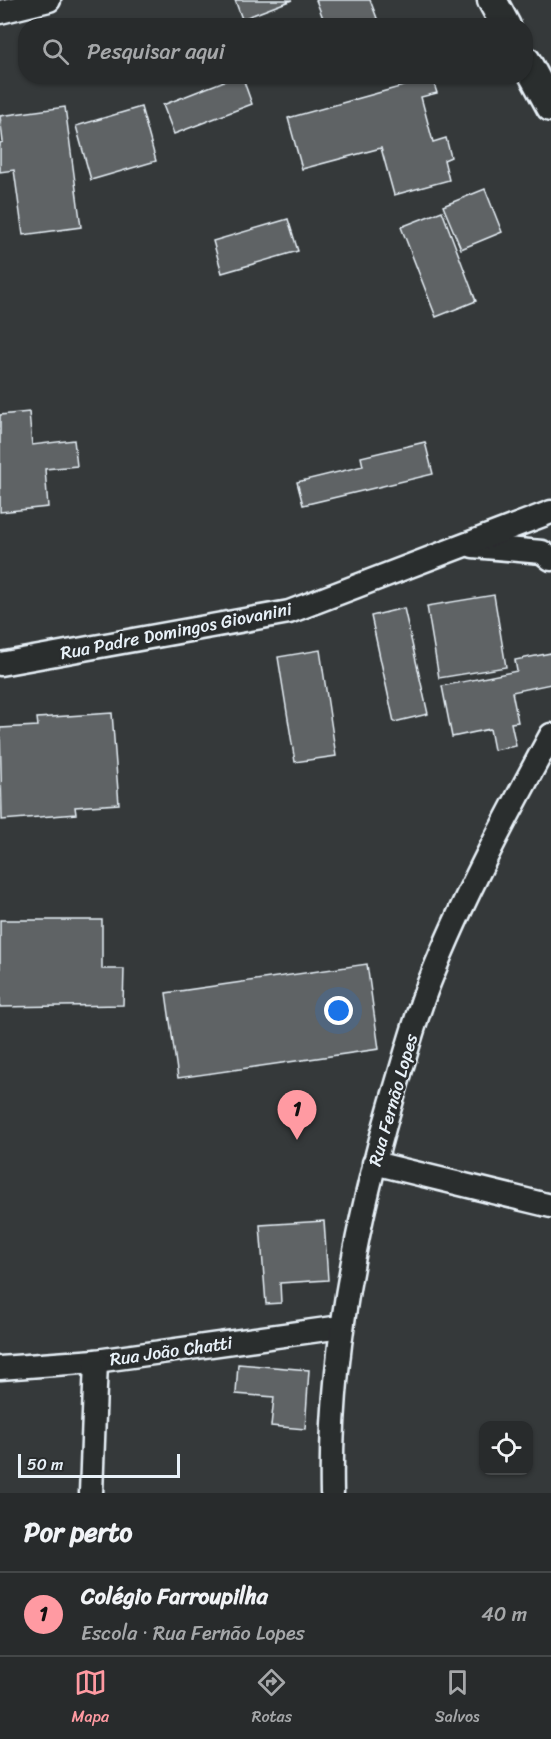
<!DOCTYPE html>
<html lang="pt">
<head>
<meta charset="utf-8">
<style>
  :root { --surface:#282b2c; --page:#343738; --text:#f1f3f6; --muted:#a5a7a9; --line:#444748; --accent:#ff9aa2 }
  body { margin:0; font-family:Sriracha,sans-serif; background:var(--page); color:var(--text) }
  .controls { position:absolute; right:18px; bottom:18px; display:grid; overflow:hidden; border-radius:12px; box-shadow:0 2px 4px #0004 }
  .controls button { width:54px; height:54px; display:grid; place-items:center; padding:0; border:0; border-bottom:2px solid var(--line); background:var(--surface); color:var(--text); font:30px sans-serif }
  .scale { position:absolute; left:18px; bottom:15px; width:162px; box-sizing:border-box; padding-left:6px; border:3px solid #e8f1f8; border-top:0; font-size:16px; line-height:21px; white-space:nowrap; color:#e8f1f8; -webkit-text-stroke:4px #2a2d2e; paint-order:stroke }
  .you { position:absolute; left:339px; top:1011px; width:21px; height:21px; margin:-15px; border:4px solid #fff; border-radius:50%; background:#1a73e8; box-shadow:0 0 0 9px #1a73e833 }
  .badge { display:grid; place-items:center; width:39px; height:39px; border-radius:50%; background:var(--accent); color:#111; font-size:20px; font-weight:700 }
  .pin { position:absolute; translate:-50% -50px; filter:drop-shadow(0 2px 3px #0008) }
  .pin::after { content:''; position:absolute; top:32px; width:21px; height:18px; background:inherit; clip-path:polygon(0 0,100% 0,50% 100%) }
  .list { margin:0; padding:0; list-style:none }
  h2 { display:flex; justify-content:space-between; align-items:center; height:78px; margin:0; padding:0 24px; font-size:26px }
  h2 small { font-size:20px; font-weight:400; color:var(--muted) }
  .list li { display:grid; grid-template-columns:39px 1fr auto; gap:18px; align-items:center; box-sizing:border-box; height:84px; padding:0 24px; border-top:2px solid var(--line) }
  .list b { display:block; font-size:22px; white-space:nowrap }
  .list p { margin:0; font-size:20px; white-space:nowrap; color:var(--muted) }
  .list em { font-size:20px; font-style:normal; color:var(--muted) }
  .icon { flex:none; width:33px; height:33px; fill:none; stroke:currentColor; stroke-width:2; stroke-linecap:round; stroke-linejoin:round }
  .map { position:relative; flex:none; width:551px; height:1493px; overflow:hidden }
  .search { position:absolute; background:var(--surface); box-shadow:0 2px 4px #0004; left:18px; right:18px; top:18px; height:66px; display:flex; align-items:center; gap:15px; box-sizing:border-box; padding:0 21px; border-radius:24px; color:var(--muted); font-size:22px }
  .sheet { height:162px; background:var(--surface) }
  nav { display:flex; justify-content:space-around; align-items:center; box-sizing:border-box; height:84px; border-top:2px solid var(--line); background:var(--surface); font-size:16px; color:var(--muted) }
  nav a { display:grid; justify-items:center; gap:3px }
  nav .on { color:var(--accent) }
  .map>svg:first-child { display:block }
</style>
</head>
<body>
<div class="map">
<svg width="551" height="1493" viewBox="0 0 551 1493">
  <rect width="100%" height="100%" fill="#35393a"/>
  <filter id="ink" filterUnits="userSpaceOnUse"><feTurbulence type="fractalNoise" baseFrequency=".0167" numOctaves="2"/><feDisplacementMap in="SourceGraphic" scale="12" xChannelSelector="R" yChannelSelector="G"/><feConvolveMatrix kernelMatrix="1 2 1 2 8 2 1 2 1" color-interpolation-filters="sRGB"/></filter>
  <g filter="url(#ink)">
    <!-- building -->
    <g fill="#5f6365" stroke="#e8f1f8" stroke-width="1.5">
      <path d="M 235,0 L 292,0 L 242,19 Z"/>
      <path d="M 316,0 L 370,0 L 380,26 L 326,26 Z"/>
      <path d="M 237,76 L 242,76 L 252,104 L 174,134 L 163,105 Z"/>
      <path d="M 432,78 L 437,93 L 421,97 L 433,142 L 446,138 L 451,157 L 444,160 L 449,180 L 394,195 L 381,148 L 302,169 L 288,118 Z"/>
      <path d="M 65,107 L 81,227 L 23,235 L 14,170 L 0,172 L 0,143 L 3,142 L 0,116 Z"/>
      <path d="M 141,107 L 156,161 L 91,180 L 76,126 Z"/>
      <path d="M 485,189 L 502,232 L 461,249 L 443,206 Z"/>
      <path d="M 442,211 L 476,301 L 436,317 L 401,227 Z"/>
      <path d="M 288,219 L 298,251 L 222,273 L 213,241 Z"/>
      <path d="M 29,412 L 32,445 L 74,440 L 77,466 L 45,469 L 48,507 L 0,512 L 0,415 Z"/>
      <path d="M 425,442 L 433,474 L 303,505 L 297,482 L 363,466 L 361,457 Z"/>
      <path d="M 494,595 L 506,667 L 439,678 L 427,606 Z"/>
      <path d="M 404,608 L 428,714 L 394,722 L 371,616 Z"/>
      <path d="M 320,650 L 336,756 L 295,762 L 278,657 Z"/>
      <path d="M 551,653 L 551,684 L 512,692 L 518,722 L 511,723 L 516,746 L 494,750 L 490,729 L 452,737 L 442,686 L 517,671 L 515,660 Z"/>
      <path d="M 112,713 L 119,804 L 75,807 L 76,814 L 2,820 L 0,728 L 38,726 L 37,718 Z"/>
      <path d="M 0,920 L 102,920 L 102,969 L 124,969 L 123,1005 L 0,1007 Z"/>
      <path d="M 367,964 L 379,1049 L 178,1078 L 166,993 Z"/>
      <path d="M 324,1221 L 328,1280 L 280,1283 L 281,1303 L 266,1304 L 260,1225 Z"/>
      <path d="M 238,1364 L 309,1370 L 305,1429 L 271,1426 L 274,1397 L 236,1394 Z"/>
    </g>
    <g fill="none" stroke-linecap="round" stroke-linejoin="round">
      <defs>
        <g id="minor">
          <path d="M 0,12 L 49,0"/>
          <path d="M 473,546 L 542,552 L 551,559"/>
          <path d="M 0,664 L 289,612 L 551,512"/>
          <path d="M 374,1163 L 551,1206"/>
          <path d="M 0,1368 L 96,1361 L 341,1327"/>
          <path d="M 91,1493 L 96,1361"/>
          <path d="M 332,1493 C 329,1360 355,1227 392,1100 C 404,1061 414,1021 429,983 C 463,897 507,816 551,735"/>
        </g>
        <g id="major">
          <path d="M 492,0 L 506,26"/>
          <path d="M 526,61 L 551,107"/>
        </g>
      </defs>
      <!-- minor casing -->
      <use href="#minor" stroke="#e8f1f8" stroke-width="27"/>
      <!-- major casing -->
      <use href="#major" stroke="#e8f1f8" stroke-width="33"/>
      <!-- minor -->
      <use href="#minor" stroke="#2a2d2e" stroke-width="22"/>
      <!-- major -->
      <use href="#major" stroke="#2a2d2e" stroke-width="28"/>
    </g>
  </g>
  <g text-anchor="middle" stroke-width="5" stroke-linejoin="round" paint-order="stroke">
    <!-- street labels -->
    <g font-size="18" fill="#e8f1f8" stroke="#2a2d2e">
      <text transform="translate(176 631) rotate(-11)" y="6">Rua Padre Domingos Giovanini</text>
      <text transform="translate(393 1100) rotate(-74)" y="6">Rua Fernão Lopes</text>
      <text transform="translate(171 1351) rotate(-8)" y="6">Rua João Chatti</text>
    </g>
  </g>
</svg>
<div class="controls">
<button><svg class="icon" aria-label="locate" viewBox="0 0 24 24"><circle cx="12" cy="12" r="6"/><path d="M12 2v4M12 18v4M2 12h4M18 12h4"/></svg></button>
</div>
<div class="scale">50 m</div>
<div class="you"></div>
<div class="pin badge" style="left:297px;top:1140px">1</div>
<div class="search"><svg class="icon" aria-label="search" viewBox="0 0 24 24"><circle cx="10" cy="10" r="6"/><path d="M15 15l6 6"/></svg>Pesquisar aqui</div>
</div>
<section class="sheet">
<h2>Por perto<small></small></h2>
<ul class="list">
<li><span class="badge">1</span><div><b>Colégio Farroupilha</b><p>Escola · Rua Fernão Lopes</p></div><em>40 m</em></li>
</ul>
</section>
<nav>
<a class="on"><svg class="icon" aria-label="map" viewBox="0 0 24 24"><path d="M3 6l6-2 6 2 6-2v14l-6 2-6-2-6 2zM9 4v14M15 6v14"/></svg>Mapa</a>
<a><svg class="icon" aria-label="directions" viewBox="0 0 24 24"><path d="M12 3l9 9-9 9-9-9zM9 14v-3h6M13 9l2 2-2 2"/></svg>Rotas</a>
<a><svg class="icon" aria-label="saved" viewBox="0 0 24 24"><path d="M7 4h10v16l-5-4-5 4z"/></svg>Salvos</a>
</nav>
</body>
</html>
